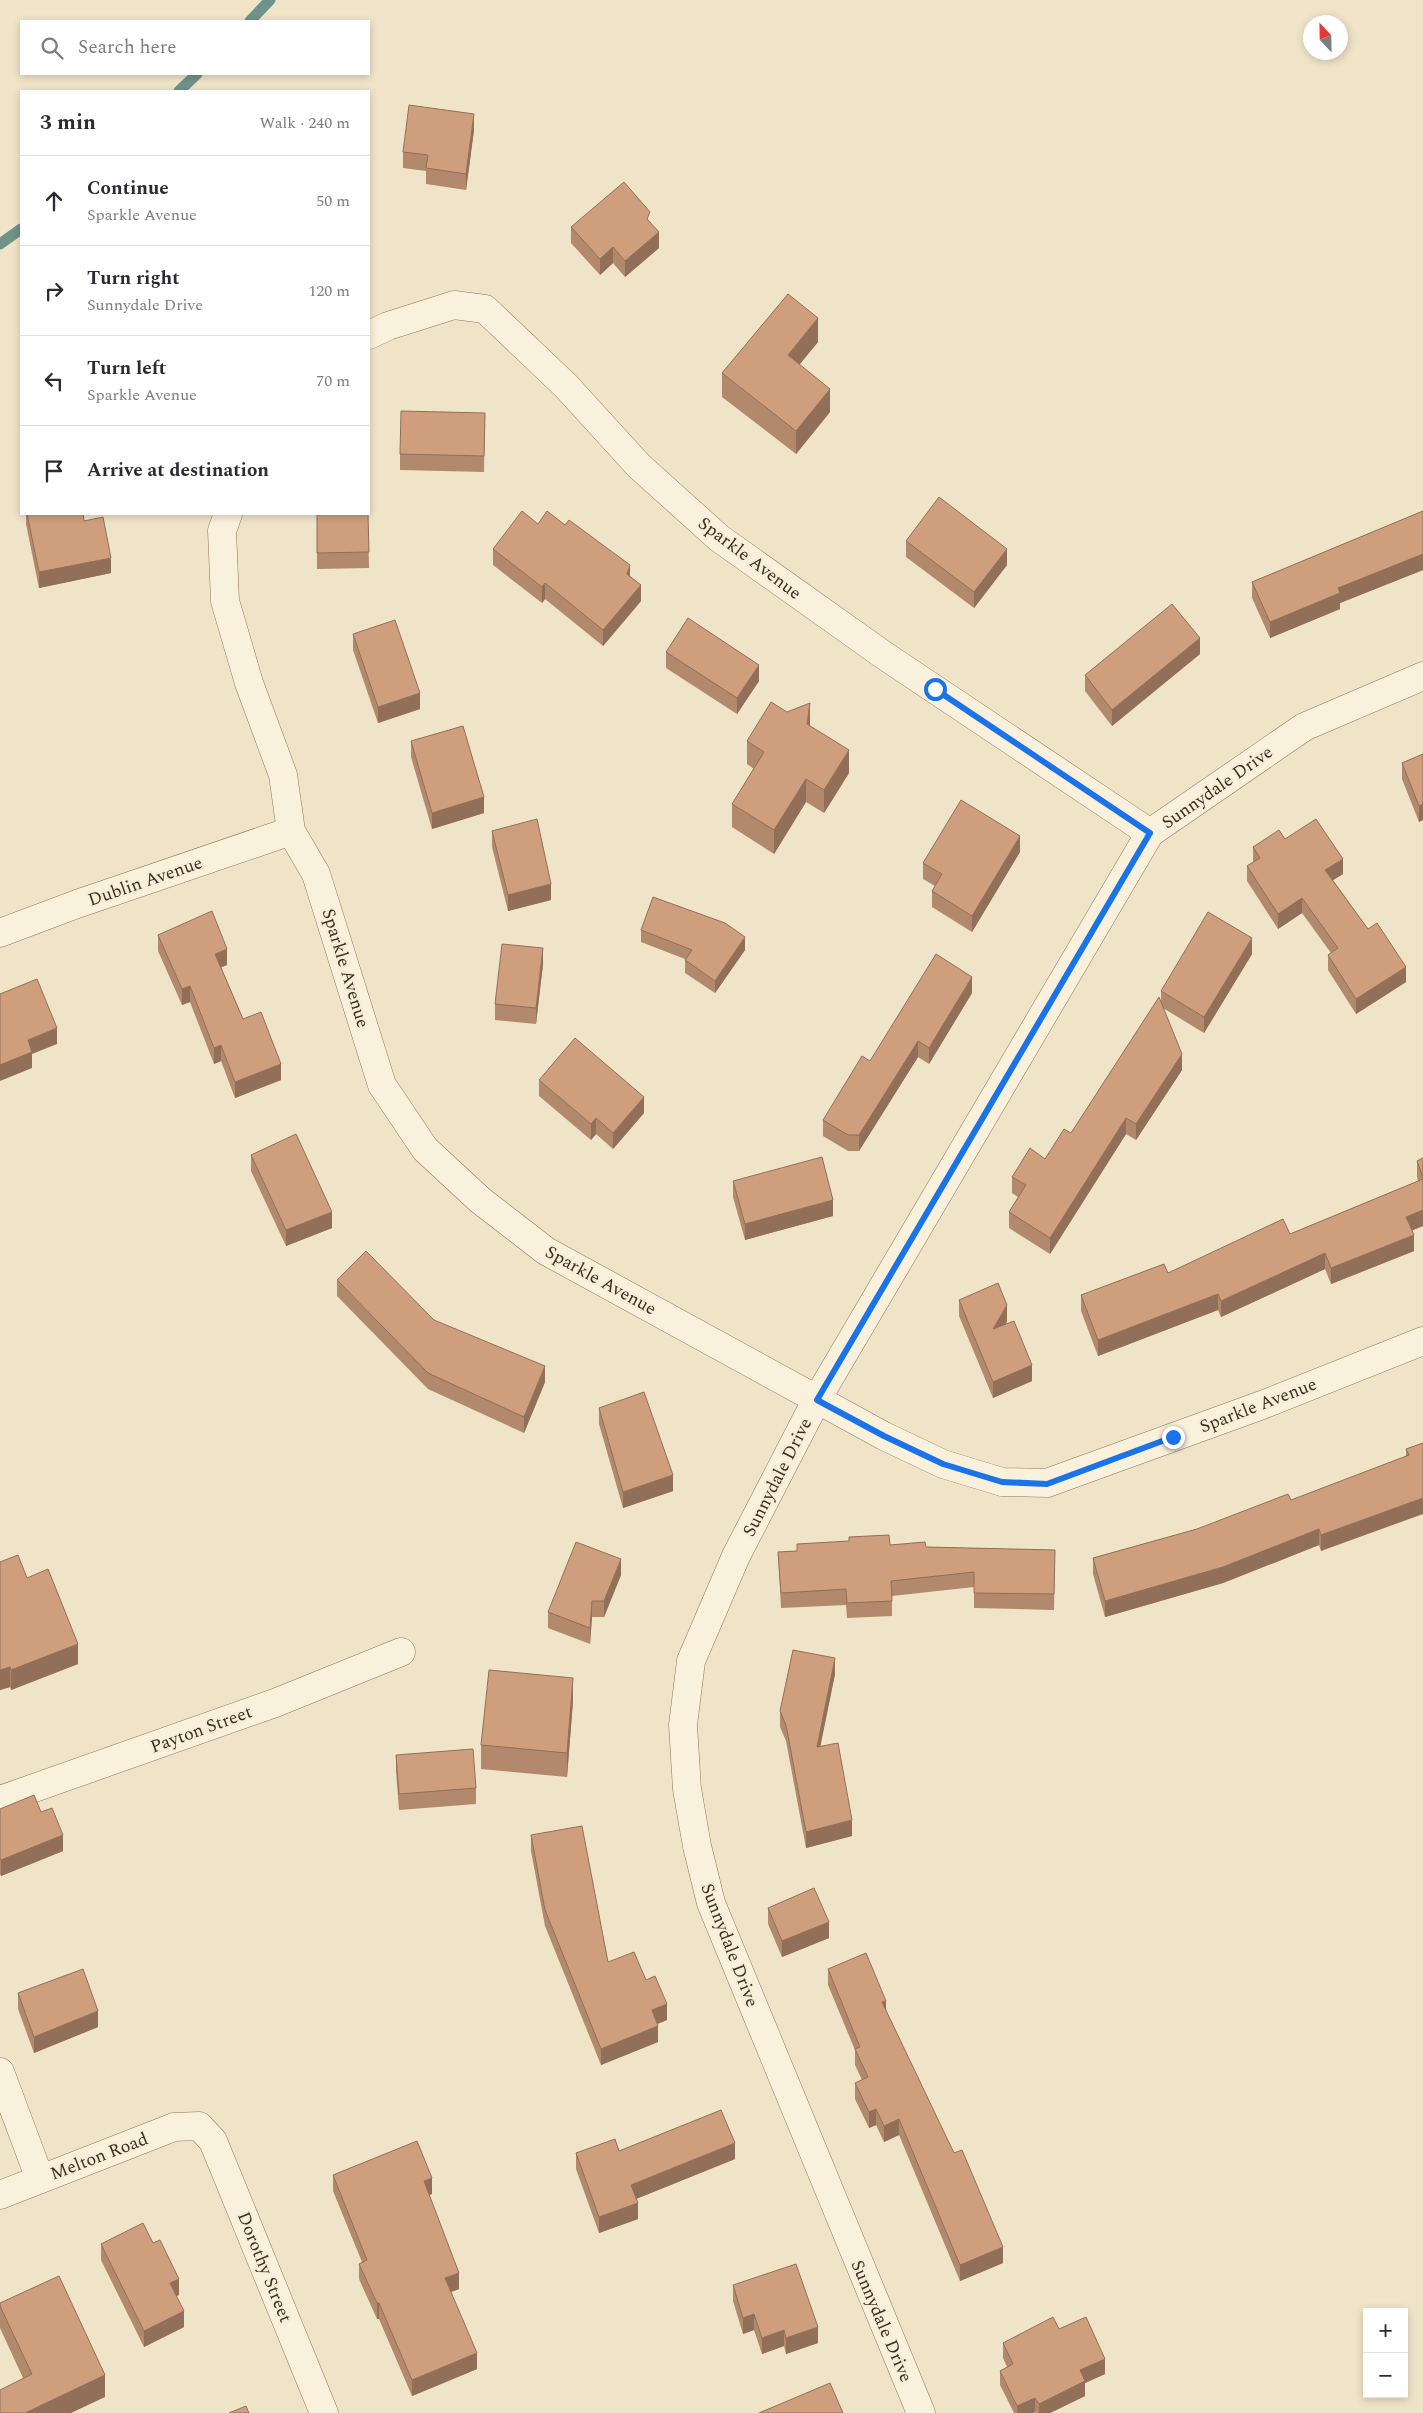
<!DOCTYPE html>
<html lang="en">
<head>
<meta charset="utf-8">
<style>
  :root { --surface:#fff; --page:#f2f2f3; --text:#2b2b33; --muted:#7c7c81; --line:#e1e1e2 }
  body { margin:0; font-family:Spectral,serif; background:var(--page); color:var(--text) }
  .controls { position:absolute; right:15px; bottom:15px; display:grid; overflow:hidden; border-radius:0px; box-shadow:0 2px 8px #0003 }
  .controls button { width:45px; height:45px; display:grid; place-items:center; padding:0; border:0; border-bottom:1px solid var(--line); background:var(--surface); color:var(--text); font:25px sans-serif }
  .compass { position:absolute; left:1303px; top:15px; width:45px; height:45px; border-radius:50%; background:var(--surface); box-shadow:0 2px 8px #0003; rotate:338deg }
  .stop { position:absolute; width:15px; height:15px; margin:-11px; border:4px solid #1a73e8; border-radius:50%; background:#fff }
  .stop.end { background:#1a73e8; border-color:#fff; box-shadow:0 1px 5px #0008 }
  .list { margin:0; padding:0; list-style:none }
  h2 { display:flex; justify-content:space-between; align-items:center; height:65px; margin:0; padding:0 20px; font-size:21px }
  h2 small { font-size:16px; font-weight:400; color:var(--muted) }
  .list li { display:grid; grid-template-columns:32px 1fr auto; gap:15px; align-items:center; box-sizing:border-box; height:90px; padding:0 20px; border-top:1px solid var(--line) }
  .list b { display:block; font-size:19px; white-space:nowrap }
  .list p { margin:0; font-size:16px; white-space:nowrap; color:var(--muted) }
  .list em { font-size:16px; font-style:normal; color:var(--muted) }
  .icon { flex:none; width:28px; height:28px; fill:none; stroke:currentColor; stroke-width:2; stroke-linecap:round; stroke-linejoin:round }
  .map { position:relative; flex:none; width:1423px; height:2413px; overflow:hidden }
  .search { position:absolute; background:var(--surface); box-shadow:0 2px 8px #0003; left:20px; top:20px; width:350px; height:55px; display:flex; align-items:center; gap:12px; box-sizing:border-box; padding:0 18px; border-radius:0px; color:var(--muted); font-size:19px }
  .panel { position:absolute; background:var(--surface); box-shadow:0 2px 8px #0003; left:20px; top:90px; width:350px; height:425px; border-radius:0px }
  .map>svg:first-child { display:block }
</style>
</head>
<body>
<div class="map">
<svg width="1423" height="2413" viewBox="0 0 1423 2413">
  <rect width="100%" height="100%" fill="#f0e4c8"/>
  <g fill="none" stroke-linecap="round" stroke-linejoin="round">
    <!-- stream -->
    <g stroke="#6f938a" stroke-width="11">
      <path d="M 250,21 L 270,0"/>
      <path d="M 179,91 L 197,74"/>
      <path d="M 0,244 L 21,229"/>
    </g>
    <defs>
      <g id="minor">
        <path d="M 369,335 L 388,326 L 454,305 L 485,309 L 566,386 L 639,466 L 719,538 L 885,656 L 1150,833"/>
        <path d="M 228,514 L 222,531 L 225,601 L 249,683 L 283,775 L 291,831 L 316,874 L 382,1085 L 425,1149 L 480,1200 L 546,1251 L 884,1436 L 943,1464 L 1002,1482 L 1047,1483 L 1262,1405 L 1423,1341"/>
        <path d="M 0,933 L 77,904 L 291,831"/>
        <path d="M 0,1800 L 275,1703 L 401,1652"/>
        <path d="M 0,2072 L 40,2179"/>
        <path d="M 0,2195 L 174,2127 L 199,2126 L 213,2141 L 324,2413"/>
        <path d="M 921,2413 L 711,1903 L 697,1846 L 687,1789 L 683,1725 L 691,1661 L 736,1556 L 817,1399 L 1150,833 L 1304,727 L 1423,676"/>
      </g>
    </defs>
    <!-- minor casing -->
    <use href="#minor" stroke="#8d765c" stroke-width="29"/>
    <!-- minor -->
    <use href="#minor" stroke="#faf1dc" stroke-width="28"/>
  </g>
  <!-- wall -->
  <g fill="#b2896c">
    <path d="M 474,130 L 466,190 L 426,184 L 426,171 L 403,168 L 403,152 Z"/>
    <path d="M 650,221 L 659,248 L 625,277 L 613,263 L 600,275 L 571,243 L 571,227 Z"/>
    <path d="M 818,342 L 799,364 L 830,412 L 796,454 L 722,397 L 722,373 Z"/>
    <path d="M 485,413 L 484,472 L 400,470 L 400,454 Z"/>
    <path d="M 1423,511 L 1423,570 L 1340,603 L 1340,609 L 1270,638 L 1252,598 L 1252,582 Z"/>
    <path d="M 26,514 L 83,514 L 84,521 L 111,573 L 39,588 L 26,524 Z"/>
    <path d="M 317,514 L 368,514 L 369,568 L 317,569 Z"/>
    <path d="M 538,524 L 630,576 L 641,601 L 603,646 L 545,599 L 542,603 L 493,565 L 493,549 Z"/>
    <path d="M 906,541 L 1007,565 L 974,608 L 906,557 Z"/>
    <path d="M 353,634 L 420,709 L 378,723 L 353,650 Z"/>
    <path d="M 666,652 L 759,681 L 737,714 L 666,668 Z"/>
    <path d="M 1200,654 L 1112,726 L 1085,691 L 1085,675 Z"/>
    <path d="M 810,726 L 849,773 L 824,813 L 806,802 L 774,854 L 732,827 L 732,804 L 754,769 L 747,764 L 747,741 Z"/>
    <path d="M 411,741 L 484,813 L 432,829 L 411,757 Z"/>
    <path d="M 1423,754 L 1423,820 L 1419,822 L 1402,779 L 1402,763 Z"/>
    <path d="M 492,831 L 551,900 L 508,911 L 492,847 Z"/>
    <path d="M 1285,839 L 1343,874 L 1333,880 L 1406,982 L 1356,1014 L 1328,970 L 1328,955 L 1331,953 L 1302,913 L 1278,929 L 1247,881 L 1247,866 L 1253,862 L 1253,847 Z"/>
    <path d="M 1020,852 L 972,932 L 932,907 L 932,891 L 935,886 L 923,879 L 923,863 Z"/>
    <path d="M 641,930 L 745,950 L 715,993 L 685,973 L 685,959 L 641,942 Z"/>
    <path d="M 158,935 L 227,965 L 221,967 L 243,1019 L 281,1080 L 235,1098 L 221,1061 L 214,1064 L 190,1002 L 182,1005 L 158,951 Z"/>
    <path d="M 1252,954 L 1204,1033 L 1163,1008 L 1182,1070 L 1136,1140 L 1126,1134 L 1050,1254 L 1009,1228 L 1009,1212 L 1018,1197 L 1012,1193 L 1012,1177 L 1045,1159 L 1071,1133 L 1161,1003 L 1161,991 Z"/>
    <path d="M 543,964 L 536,1024 L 495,1020 L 495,1004 Z"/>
    <path d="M 972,993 L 929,1064 L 918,1057 L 859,1151 L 848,1151 L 823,1136 L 823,1120 L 870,1061 Z"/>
    <path d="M 539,1080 L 644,1113 L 613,1149 L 596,1134 L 591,1140 L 539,1096 Z"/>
    <path d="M 251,1155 L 332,1228 L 286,1246 L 251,1171 Z"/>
    <path d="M 1423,1158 L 1423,1226 L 1412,1230 L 1414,1251 L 1331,1284 L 1325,1269 L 1221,1317 L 1218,1310 L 1098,1356 L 1081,1311 L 1081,1295 L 1168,1273 L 1290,1234 L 1418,1181 L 1417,1177 L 1417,1161 Z"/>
    <path d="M 733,1181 L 833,1216 L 745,1240 L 733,1197 Z"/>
    <path d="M 337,1280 L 434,1320 L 545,1382 L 524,1433 L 428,1389 L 337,1296 Z"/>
    <path d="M 959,1300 L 1007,1321 L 1006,1324 L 1032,1381 L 993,1398 L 959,1316 Z"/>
    <path d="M 599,1408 L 673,1491 L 623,1508 L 599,1424 Z"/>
    <path d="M 1423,1443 L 1321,1551 L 1319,1545 L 1223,1583 L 1105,1617 L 1093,1574 L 1093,1558 L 1197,1529 L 1291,1500 L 1406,1457 L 1406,1449 Z"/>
    <path d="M 890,1545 L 926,1547 L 1055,1550 L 1054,1610 L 974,1608 L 974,1587 L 892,1596 L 892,1616 L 847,1618 L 846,1605 L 781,1608 L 778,1552 Z"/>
    <path d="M 0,1562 L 27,1578 L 78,1664 L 11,1690 L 10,1687 L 0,1690 Z"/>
    <path d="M 621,1575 L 604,1617 L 592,1617 L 590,1644 L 548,1628 L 548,1612 Z"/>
    <path d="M 835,1674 L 820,1746 L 852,1836 L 806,1848 L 786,1741 L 780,1727 L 780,1711 Z"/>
    <path d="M 573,1701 L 567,1777 L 481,1769 L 481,1745 Z"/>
    <path d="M 396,1755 L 476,1788 L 476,1804 L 399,1810 L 396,1771 Z"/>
    <path d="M 0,1809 L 41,1812 L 63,1851 L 1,1876 L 0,1874 Z"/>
    <path d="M 531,1835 L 608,1962 L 646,1980 L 667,2020 L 657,2024 L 658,2042 L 601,2065 L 545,1926 L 531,1851 Z"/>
    <path d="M 768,1908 L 829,1938 L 782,1957 L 768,1924 Z"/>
    <path d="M 828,1969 L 886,2010 L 1003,2263 L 960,2281 L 899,2135 L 884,2142 L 876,2125 L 869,2128 L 855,2099 L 855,2083 L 862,2080 L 855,2065 L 855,2050 L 828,1985 Z"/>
    <path d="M 18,1993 L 98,2027 L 34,2053 L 18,2009 Z"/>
    <path d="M 619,2151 L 735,2159 L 636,2199 L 638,2219 L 599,2233 L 576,2169 L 576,2153 Z"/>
    <path d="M 333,2175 L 432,2194 L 429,2195 L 459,2289 L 451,2292 L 477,2369 L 412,2396 L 379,2319 L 377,2319 L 359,2279 L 359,2264 L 362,2262 L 333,2191 Z"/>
    <path d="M 101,2244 L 179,2295 L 176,2296 L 184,2327 L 144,2347 L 101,2260 Z"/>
    <path d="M 733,2285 L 818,2343 L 786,2354 L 784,2346 L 762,2354 L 754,2330 L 743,2334 L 733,2301 Z"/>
    <path d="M 0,2303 L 105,2397 L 23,2378 L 0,2328 Z"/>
    <path d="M 1059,2329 L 1105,2374 L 1085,2383 L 1085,2396 L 1050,2413 L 1036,2413 L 1035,2412 L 1033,2413 L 1014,2413 L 1000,2385 L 1000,2371 L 1007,2367 L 1003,2358 L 1003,2343 Z"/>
  </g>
  <!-- shaded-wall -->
  <g fill="#916f58">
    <path d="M 474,114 L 474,130 L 466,190 L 466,174 Z"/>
    <path d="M 659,232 L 659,248 L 625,277 L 625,261 Z"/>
    <path d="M 613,247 L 613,263 L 600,275 L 600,259 Z"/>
    <path d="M 818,318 L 818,342 L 788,379 L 788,355 Z"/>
    <path d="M 830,389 L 830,412 L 796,454 L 796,431 Z"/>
    <path d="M 1007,549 L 1007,565 L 974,608 L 974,592 Z"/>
    <path d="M 1423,554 L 1423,570 L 1340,603 L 1340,609 L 1270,638 L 1270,622 L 1338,588 Z"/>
    <path d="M 111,558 L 111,573 L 39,588 L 39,572 Z"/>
    <path d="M 630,565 L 630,581 L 627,574 Z"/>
    <path d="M 545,583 L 545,599 L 542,603 L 542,587 Z"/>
    <path d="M 641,585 L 641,601 L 603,646 L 603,630 Z"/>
    <path d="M 1200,638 L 1200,654 L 1112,726 L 1112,710 Z"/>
    <path d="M 759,665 L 759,681 L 737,714 L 737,698 Z"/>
    <path d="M 420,693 L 420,709 L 378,723 L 378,707 Z"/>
    <path d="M 810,703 L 810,726 L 807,724 Z"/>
    <path d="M 849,750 L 849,773 L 824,813 L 824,790 Z"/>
    <path d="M 806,779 L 806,802 L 774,854 L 774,830 Z"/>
    <path d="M 484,797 L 484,813 L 432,829 L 432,813 Z"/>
    <path d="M 1423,804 L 1423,820 L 1419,822 L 1419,806 Z"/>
    <path d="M 1020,836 L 1020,852 L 972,932 L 972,916 Z"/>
    <path d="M 1343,859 L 1343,874 L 1325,885 L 1325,870 Z"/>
    <path d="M 551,884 L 551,900 L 508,911 L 508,895 Z"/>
    <path d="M 1302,898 L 1302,913 L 1278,929 L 1278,914 Z"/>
    <path d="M 745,937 L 745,950 L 715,993 L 715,981 Z"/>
    <path d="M 1252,938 L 1252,954 L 1204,1033 L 1204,1017 Z"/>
    <path d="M 543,948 L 543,964 L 536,1024 L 536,1008 Z"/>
    <path d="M 227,949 L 227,965 L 215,970 L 215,954 Z"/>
    <path d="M 1406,967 L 1406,982 L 1356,1014 L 1356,999 Z"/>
    <path d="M 972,977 L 972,993 L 929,1064 L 929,1048 Z"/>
    <path d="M 190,986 L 190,1002 L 182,1005 L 182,989 Z"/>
    <path d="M 57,1028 L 57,1044 L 32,1054 L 32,1068 L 0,1081 L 0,1065 L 28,1040 Z"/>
    <path d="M 918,1041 L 918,1057 L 859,1151 L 859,1135 Z"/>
    <path d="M 221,1045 L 221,1061 L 214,1064 L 214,1048 Z"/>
    <path d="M 1182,1054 L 1182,1070 L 1136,1140 L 1136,1124 Z"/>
    <path d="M 281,1064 L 281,1080 L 235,1098 L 235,1082 Z"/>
    <path d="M 644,1097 L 644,1113 L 613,1149 L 613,1133 Z"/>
    <path d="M 596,1118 L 596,1134 L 591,1140 L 591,1124 Z"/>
    <path d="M 1126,1118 L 1126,1134 L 1050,1254 L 1050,1238 Z"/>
    <path d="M 833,1200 L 833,1216 L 745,1240 L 745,1224 Z"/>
    <path d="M 1423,1210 L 1423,1226 L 1406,1233 L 1406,1217 Z"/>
    <path d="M 332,1212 L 332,1228 L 286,1246 L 286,1230 Z"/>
    <path d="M 1414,1235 L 1414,1251 L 1331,1284 L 1331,1268 Z"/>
    <path d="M 1325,1253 L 1325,1269 L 1221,1317 L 1221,1301 Z"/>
    <path d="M 1218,1294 L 1218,1310 L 1098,1356 L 1098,1340 Z"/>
    <path d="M 1007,1305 L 1007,1321 L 993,1345 L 993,1329 Z"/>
    <path d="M 1032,1365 L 1032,1381 L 993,1398 L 993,1382 Z"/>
    <path d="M 545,1366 L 545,1382 L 524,1433 L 524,1417 Z"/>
    <path d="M 673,1475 L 673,1491 L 623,1508 L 623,1492 Z"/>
    <path d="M 1423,1498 L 1423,1514 L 1321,1551 L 1321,1535 Z"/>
    <path d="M 1319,1529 L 1319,1545 L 1223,1583 L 1105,1617 L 1105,1601 Z"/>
    <path d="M 621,1559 L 621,1575 L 604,1617 L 604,1601 Z"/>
    <path d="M 592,1601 L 592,1617 L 590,1644 L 590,1628 Z"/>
    <path d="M 78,1644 L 78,1664 L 11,1690 L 11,1670 Z"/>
    <path d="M 835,1658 L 835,1674 L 817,1763 L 817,1747 Z"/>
    <path d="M 10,1667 L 10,1687 L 0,1690 L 0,1670 Z"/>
    <path d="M 573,1678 L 573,1701 L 567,1777 L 567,1753 Z"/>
    <path d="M 852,1820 L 852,1836 L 806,1848 L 806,1832 Z"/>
    <path d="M 63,1835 L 63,1851 L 1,1876 L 1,1860 Z"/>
    <path d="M 829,1922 L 829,1938 L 782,1957 L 782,1941 Z"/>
    <path d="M 886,2001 L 886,2017 L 882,2002 Z"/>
    <path d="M 667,2004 L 667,2020 L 652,2026 L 652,2010 Z"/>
    <path d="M 98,2011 L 98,2027 L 34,2053 L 34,2037 Z"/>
    <path d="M 658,2026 L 658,2042 L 601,2065 L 601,2049 Z"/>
    <path d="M 876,2109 L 876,2125 L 869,2128 L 869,2112 Z"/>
    <path d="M 899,2119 L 899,2135 L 884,2142 L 884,2126 Z"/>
    <path d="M 735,2143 L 735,2159 L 631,2201 L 631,2185 Z"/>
    <path d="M 432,2178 L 432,2194 L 424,2197 L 424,2181 Z"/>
    <path d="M 638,2203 L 638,2219 L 599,2233 L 599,2217 Z"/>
    <path d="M 1003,2247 L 1003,2263 L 960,2281 L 960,2265 Z"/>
    <path d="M 459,2273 L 459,2289 L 445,2294 L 445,2278 Z"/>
    <path d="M 179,2279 L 179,2295 L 170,2299 L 170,2283 Z"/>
    <rect x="377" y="2303" width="2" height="16"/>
    <path d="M 184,2311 L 184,2327 L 144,2347 L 144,2331 Z"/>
    <path d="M 754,2314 L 754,2330 L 743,2334 L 743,2318 Z"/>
    <path d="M 818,2327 L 818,2343 L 786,2354 L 786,2338 Z"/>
    <path d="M 784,2330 L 784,2346 L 762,2354 L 762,2338 Z"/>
    <path d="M 477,2353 L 477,2369 L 412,2396 L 412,2380 Z"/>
    <path d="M 1105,2359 L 1105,2374 L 1085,2383 L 1085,2396 L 1050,2413 L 1039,2413 L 1039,2404 L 1080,2370 Z"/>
    <path d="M 105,2375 L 105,2397 L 71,2413 L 25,2413 Z"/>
    <path d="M 1035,2398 L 1035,2412 L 1033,2413 L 1017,2413 L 1017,2406 Z"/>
  </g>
  <!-- building -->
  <g fill="#cf9f7d" stroke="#916f58">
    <path d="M 409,105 L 474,114 L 466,174 L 426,168 L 428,155 L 403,152 Z"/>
    <path d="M 624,182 L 650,212 L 647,219 L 659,232 L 625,261 L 613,247 L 600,259 L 571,227 Z"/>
    <path d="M 788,294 L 818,318 L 788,355 L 830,389 L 796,431 L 722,373 Z"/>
    <path d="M 401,411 L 485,413 L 484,456 L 400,454 Z"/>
    <path d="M 939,497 L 1007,549 L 974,592 L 906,541 Z"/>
    <path d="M 522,511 L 538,524 L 547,511 L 565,525 L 569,520 L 630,565 L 627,574 L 641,585 L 603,630 L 545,583 L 542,587 L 493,549 Z"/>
    <path d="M 1423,511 L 1423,554 L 1338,588 L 1340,593 L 1270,622 L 1252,582 Z"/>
    <path d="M 27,514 L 83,514 L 84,521 L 103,517 L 111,558 L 39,572 Z"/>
    <path d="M 317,514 L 368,514 L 369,552 L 317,553 Z"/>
    <path d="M 1172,604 L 1200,638 L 1112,710 L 1085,675 Z"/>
    <path d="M 688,618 L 759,665 L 737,698 L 666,652 Z"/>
    <path d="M 395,620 L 420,693 L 378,707 L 353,634 Z"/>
    <path d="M 771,702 L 787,712 L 810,703 L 807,724 L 849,750 L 824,790 L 806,779 L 774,830 L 732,804 L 764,752 L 747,741 Z"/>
    <path d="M 463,726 L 484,797 L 432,813 L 411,741 Z"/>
    <path d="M 1423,754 L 1423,804 L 1419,806 L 1402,763 Z"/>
    <path d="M 961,800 L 1020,836 L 972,916 L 932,891 L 942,874 L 923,863 Z"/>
    <path d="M 537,819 L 551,884 L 508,895 L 492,831 Z"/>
    <path d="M 1316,819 L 1343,859 L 1325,870 L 1368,929 L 1377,923 L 1406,967 L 1356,999 L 1328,955 L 1338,948 L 1302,898 L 1278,914 L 1247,866 L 1260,858 L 1253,847 L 1279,830 L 1285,839 Z"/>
    <path d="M 653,897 L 725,923 L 745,937 L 715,981 L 685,960 L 692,950 L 641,930 Z"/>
    <path d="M 212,911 L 227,949 L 215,954 L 243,1019 L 261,1012 L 281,1064 L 235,1082 L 221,1045 L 214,1048 L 190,986 L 182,989 L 158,935 Z"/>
    <path d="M 1208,912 L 1252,938 L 1204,1017 L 1161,991 Z"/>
    <path d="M 502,944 L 543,948 L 536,1008 L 495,1004 Z"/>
    <path d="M 936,954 L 972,977 L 929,1048 L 918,1041 L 859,1135 L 848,1135 L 823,1120 L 862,1056 L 870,1061 Z"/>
    <path d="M 37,979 L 57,1028 L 28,1040 L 32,1052 L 0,1065 L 0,994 Z"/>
    <path d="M 1159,997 L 1182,1054 L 1136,1124 L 1126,1118 L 1050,1238 L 1009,1212 L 1026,1185 L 1012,1177 L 1030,1148 L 1045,1159 L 1064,1129 L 1071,1133 Z"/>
    <path d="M 575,1038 L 644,1097 L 613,1133 L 596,1118 L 591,1124 L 539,1080 Z"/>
    <path d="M 296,1134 L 332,1212 L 286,1230 L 251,1155 Z"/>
    <path d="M 822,1157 L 833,1200 L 745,1224 L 733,1181 Z"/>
    <path d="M 1423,1158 L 1423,1177 L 1417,1161 Z"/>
    <path d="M 1423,1179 L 1423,1210 L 1406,1217 L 1414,1235 L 1331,1268 L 1325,1253 L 1221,1301 L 1218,1294 L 1098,1340 L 1081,1295 L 1164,1264 L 1168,1273 L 1283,1219 L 1290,1234 Z"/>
    <path d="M 366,1251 L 434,1320 L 545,1366 L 524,1417 L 428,1373 L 337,1280 Z"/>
    <path d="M 998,1283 L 1007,1305 L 993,1329 L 1014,1321 L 1032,1365 L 993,1382 L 959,1300 Z"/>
    <path d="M 644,1392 L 673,1475 L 623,1492 L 599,1408 Z"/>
    <path d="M 1423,1443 L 1423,1498 L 1321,1535 L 1319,1529 L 1223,1567 L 1105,1601 L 1093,1558 L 1197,1529 L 1288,1494 L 1291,1500 L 1409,1455 L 1406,1449 Z"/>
    <path d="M 889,1535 L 890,1545 L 925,1542 L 926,1547 L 1055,1550 L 1054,1594 L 974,1593 L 974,1572 L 891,1581 L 892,1601 L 847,1603 L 846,1589 L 781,1593 L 778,1552 L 797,1551 L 797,1544 L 849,1541 L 849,1537 Z"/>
    <path d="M 576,1542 L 621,1559 L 604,1601 L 592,1601 L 590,1628 L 548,1612 Z"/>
    <path d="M 18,1555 L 27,1578 L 48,1569 L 78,1644 L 11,1670 L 10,1667 L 0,1670 L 0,1562 Z"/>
    <path d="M 793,1650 L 835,1658 L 817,1747 L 838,1743 L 852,1820 L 806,1832 L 786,1725 L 780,1711 Z"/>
    <path d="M 489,1670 L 573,1678 L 567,1753 L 481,1745 Z"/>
    <path d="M 473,1749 L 476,1788 L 399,1794 L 396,1755 Z"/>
    <path d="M 34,1795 L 41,1812 L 52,1808 L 63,1835 L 1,1860 L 0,1858 L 0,1809 Z"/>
    <path d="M 582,1826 L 608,1962 L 634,1952 L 646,1980 L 655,1976 L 667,2004 L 652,2010 L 658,2026 L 601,2049 L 545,1910 L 531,1835 Z"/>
    <path d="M 814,1888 L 829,1922 L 782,1941 L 768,1908 Z"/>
    <path d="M 866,1953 L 886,2001 L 882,2002 L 954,2153 L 962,2150 L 1003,2247 L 960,2265 L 899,2119 L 884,2126 L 876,2109 L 869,2112 L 855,2083 L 868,2077 L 855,2049 L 860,2047 L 828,1969 Z"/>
    <path d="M 83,1969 L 98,2011 L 34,2037 L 18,1993 Z"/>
    <path d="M 721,2110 L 735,2143 L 631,2185 L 638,2203 L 599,2217 L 576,2153 L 615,2139 L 619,2151 Z"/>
    <path d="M 417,2141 L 432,2178 L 424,2181 L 459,2273 L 445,2278 L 477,2353 L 412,2380 L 379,2303 L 377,2303 L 359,2264 L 367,2260 L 333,2175 Z"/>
    <path d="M 143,2223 L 153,2243 L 160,2240 L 179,2279 L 170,2283 L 184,2311 L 144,2331 L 101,2244 Z"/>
    <path d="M 796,2264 L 818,2327 L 786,2338 L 784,2330 L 762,2338 L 754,2314 L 743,2318 L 733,2285 Z"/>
    <path d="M 59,2276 L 105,2375 L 25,2413 L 0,2413 L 0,2390 L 32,2374 L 0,2306 L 0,2303 Z"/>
    <path d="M 1053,2317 L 1059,2329 L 1086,2317 L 1105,2359 L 1080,2370 L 1085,2381 L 1039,2404 L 1035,2398 L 1017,2406 L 1000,2371 L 1013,2364 L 1003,2343 Z"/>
    <path d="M 830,2383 L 843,2413 L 759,2413 Z"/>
    <path d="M 246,2406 L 249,2413 L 229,2413 Z"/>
  </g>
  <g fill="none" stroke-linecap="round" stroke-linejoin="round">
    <!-- route -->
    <path stroke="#1a73e8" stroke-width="6" d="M 935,689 L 1150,833 L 817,1400 L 884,1436 L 943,1464 L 1002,1482 L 1047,1484 L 1173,1437"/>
  </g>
  <g text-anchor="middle" stroke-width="5" stroke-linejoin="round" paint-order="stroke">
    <!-- street labels -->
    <g font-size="18" fill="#3d2e20" stroke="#f7eed8">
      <text transform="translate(750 558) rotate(37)" y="6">Sparkle Avenue</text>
      <text transform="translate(1217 787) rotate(-35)" y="6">Sunnydale Drive</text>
      <text transform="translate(145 881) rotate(-19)" y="6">Dublin Avenue</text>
      <text transform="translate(346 968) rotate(73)" y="6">Sparkle Avenue</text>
      <text transform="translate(601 1280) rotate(29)" y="6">Sparkle Avenue</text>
      <text transform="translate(1258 1405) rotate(-21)" y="6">Sparkle Avenue</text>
      <text transform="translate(777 1477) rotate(-63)" y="6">Sunnydale Drive</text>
      <text transform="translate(201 1729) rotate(-20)" y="6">Payton Street</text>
      <text transform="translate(730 1945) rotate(69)" y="6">Sunnydale Drive</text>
      <text transform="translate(99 2156) rotate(-21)" y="6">Melton Road</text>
      <text transform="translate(265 2267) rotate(68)" y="6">Dorothy Street</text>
      <text transform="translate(882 2321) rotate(67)" y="6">Sunnydale Drive</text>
    </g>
  </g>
</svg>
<div class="controls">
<button>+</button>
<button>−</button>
</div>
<svg class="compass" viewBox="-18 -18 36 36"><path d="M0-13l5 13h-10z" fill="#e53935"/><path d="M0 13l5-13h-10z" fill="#7c7c81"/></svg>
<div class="stop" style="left:935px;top:689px"></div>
<div class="stop end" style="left:1173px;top:1437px"></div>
<div class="search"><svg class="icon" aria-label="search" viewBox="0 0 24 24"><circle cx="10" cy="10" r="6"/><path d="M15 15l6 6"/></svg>Search here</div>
<section class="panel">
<h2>3 min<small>Walk · 240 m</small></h2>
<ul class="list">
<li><svg class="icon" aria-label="ahead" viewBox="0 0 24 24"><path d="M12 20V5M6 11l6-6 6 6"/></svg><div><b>Continue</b><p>Sparkle Avenue</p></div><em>50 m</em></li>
<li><svg class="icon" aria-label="right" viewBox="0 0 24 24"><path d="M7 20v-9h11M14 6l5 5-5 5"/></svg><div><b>Turn right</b><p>Sunnydale Drive</p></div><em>120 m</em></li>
<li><svg class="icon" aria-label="left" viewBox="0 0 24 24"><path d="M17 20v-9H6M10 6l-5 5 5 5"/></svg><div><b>Turn left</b><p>Sparkle Avenue</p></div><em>70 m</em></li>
<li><svg class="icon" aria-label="arrive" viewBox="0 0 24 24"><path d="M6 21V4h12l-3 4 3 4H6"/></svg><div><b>Arrive at destination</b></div></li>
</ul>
</section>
</div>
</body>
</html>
